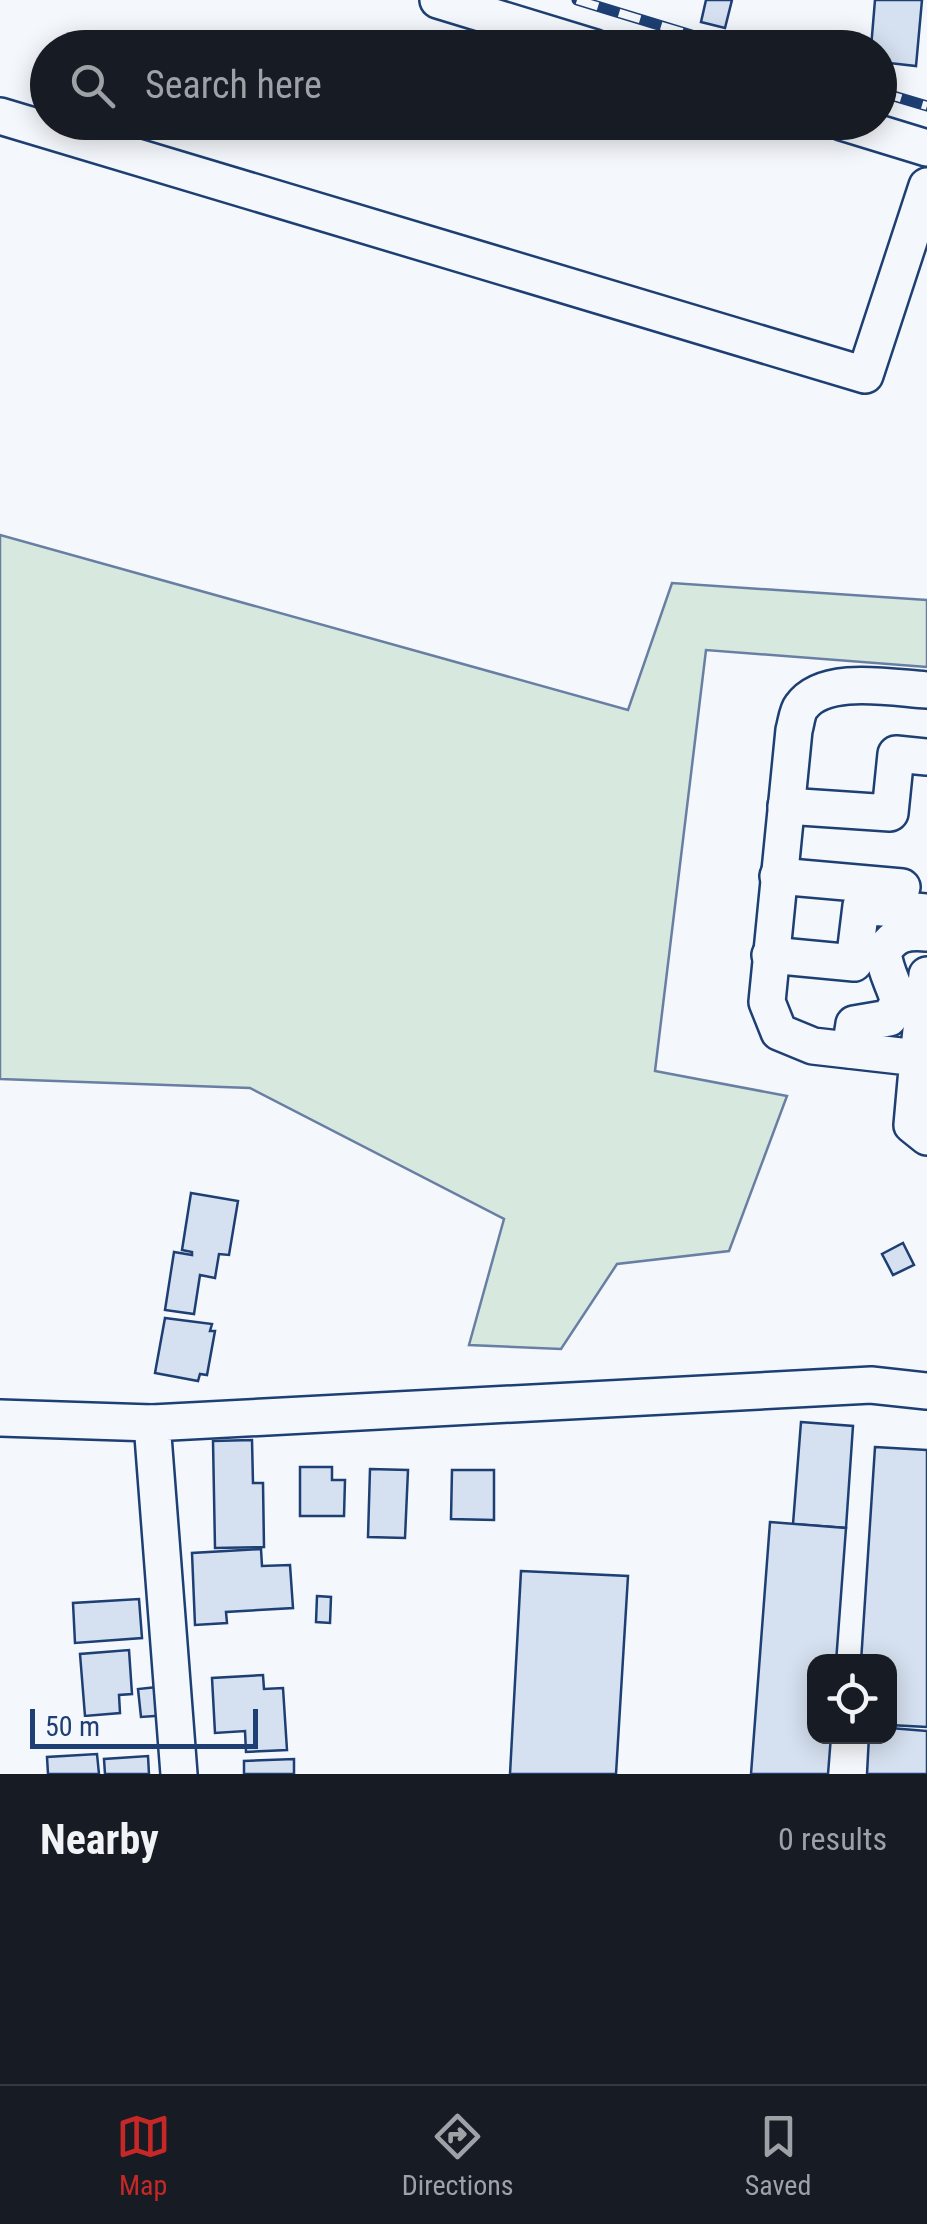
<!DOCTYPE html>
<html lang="en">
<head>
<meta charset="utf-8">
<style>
  :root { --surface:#171b24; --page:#20242c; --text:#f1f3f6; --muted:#9ea1a6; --line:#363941; --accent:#c62828 }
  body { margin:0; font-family:"Roboto Condensed",sans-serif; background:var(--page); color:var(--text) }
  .controls { position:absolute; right:30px; bottom:30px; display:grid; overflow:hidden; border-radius:20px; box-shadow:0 5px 25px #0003 }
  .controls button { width:90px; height:90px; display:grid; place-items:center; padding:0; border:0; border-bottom:2px solid var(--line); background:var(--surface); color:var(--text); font:50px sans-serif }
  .scale { position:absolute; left:30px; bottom:25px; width:228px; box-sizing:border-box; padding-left:10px; border:5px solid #1d3f73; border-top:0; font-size:28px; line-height:35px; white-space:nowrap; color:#1d3f73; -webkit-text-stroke:8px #f4f7fb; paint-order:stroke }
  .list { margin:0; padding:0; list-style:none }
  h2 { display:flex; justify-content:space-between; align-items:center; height:130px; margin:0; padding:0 40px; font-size:42px }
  h2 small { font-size:32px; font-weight:400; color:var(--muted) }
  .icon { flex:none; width:55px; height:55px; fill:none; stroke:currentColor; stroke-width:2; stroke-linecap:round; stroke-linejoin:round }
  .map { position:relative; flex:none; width:927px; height:1774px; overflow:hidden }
  .search { position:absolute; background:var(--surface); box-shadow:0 5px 25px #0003; left:30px; right:30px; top:30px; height:110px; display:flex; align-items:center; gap:25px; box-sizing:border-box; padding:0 35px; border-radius:55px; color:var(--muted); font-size:38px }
  .sheet { height:310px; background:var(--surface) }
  nav { display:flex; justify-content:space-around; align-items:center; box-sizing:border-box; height:140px; border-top:2px solid var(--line); background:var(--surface); font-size:28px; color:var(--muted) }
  nav a { display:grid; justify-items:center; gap:5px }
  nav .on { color:var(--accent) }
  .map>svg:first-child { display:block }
</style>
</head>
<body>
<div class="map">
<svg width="927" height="1774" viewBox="0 0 927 1774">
  <rect width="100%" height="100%" fill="#f4f7fb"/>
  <!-- green -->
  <path fill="#d7e8df" stroke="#687fa3" stroke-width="2.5" d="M 0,535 L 628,710 L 672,583 L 927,600 L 927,667 L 706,650 L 655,1071 L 787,1096 L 729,1251 L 617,1264 L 561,1349 L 469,1345 L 504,1219 L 250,1088 L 0,1079 Z"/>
  <!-- building -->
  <g fill="#d5e0f0" stroke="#1d3f73" stroke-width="2.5">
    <path d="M 706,0 L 732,0 L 725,28 L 701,22 Z"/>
    <path d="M 875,0 L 922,0 L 916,66 L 880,62 L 880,48 L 871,48 Z"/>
    <path d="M 191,1193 L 238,1201 L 229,1255 L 219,1254 L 215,1278 L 200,1275 L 194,1314 L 165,1310 L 174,1252 L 192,1255 L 192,1252 L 182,1250 Z"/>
    <path d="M 903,1243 L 914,1265 L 893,1275 L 882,1254 Z"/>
    <path d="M 165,1318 L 212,1324 L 210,1331 L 215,1331 L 207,1375 L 200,1374 L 198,1381 L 155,1373 Z"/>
    <path d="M 801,1422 L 853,1426 L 846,1528 L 793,1524 Z"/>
    <path d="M 252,1440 L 253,1483 L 263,1483 L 264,1547 L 215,1548 L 213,1441 Z"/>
    <path d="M 875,1447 L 927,1450 L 927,1727 L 890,1725 L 890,1662 L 861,1662 Z"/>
    <path d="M 300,1467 L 332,1467 L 332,1480 L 345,1480 L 344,1516 L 300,1516 Z"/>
    <path d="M 370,1469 L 408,1470 L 405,1538 L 368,1537 Z"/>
    <path d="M 452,1470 L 494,1470 L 494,1520 L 451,1519 Z"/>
    <path d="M 770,1522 L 846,1528 L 836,1662 L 814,1662 L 814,1736 L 831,1736 L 828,1774 L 751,1774 Z"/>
    <path d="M 261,1549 L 262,1566 L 290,1565 L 293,1608 L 226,1612 L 227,1623 L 195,1625 L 192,1553 Z"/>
    <path d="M 521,1571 L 628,1576 L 616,1774 L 510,1774 Z"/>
    <path d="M 317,1596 L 331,1597 L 330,1623 L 316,1622 Z"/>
    <path d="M 139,1599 L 142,1638 L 75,1643 L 73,1603 Z"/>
    <path d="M 129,1650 L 132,1694 L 119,1695 L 120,1713 L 85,1716 L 80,1654 Z"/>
    <path d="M 263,1675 L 264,1689 L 283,1688 L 287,1750 L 246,1752 L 245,1731 L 215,1733 L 212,1678 Z"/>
    <path d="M 167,1686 L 169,1715 L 141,1717 L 138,1689 Z"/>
    <path d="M 890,1728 L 927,1731 L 927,1774 L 867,1774 L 869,1736 L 890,1736 Z"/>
    <path d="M 97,1754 L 99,1774 L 48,1774 L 47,1757 Z"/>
    <path d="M 148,1756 L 149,1774 L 105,1774 L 104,1759 Z"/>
    <path d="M 294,1759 L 294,1774 L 244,1774 L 244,1761 Z"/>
  </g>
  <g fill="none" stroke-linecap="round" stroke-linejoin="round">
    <defs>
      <g id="minor">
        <path d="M 438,0 L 595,48"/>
        <path d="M 0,116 L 865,375 L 927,186"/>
        <path d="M 842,122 L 927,148"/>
        <path d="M 927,690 C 893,688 824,674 801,707 C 797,712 796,724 794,730 L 767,1002 L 779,1032 L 813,1046 L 918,1058 L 912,1125 L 927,1137"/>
        <path d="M 786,806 L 890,813 L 896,754 L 927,757"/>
        <path d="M 778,876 L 902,887"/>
        <path d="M 770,955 L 854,963 L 861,906 L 927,912"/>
        <path d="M 927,975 L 918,1058 L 927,1059"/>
        <path d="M 850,1050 L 854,1024 L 889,1018 L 899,1002 C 894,984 885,971 883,952 C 894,934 906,931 927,933"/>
        <path d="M 0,1418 L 152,1423"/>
        <path d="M 179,1774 L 152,1423 L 871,1385 L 927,1391"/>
      </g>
    </defs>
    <!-- minor casing -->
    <use href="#minor" stroke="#1d3f73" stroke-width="40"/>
    <!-- minor -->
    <use href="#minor" stroke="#f4f7fb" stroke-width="35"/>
    <defs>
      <g id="rail">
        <path d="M 577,0 L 734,48"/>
        <path d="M 880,92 L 927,106"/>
      </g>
    </defs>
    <!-- rail casing -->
    <use href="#rail" stroke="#1d3f73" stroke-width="11"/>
    <!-- rail -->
    <use href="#rail" stroke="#f4f7fb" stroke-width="8" stroke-dasharray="22" stroke-linecap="butt"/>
  </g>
</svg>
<div class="controls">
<button><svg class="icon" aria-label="locate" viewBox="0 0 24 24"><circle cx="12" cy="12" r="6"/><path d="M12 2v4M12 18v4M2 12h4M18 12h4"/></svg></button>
</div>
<div class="scale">50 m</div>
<div class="search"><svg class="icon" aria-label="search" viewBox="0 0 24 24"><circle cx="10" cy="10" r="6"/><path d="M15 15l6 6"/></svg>Search here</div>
</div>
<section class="sheet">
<h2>Nearby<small>0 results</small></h2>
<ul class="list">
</ul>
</section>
<nav>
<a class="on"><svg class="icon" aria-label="map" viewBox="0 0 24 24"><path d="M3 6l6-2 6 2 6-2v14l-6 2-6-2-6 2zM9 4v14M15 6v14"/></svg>Map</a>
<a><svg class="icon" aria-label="directions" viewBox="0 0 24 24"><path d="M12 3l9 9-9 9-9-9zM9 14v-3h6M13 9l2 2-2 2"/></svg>Directions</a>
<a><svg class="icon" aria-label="saved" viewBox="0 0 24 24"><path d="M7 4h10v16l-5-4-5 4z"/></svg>Saved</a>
</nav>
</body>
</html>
